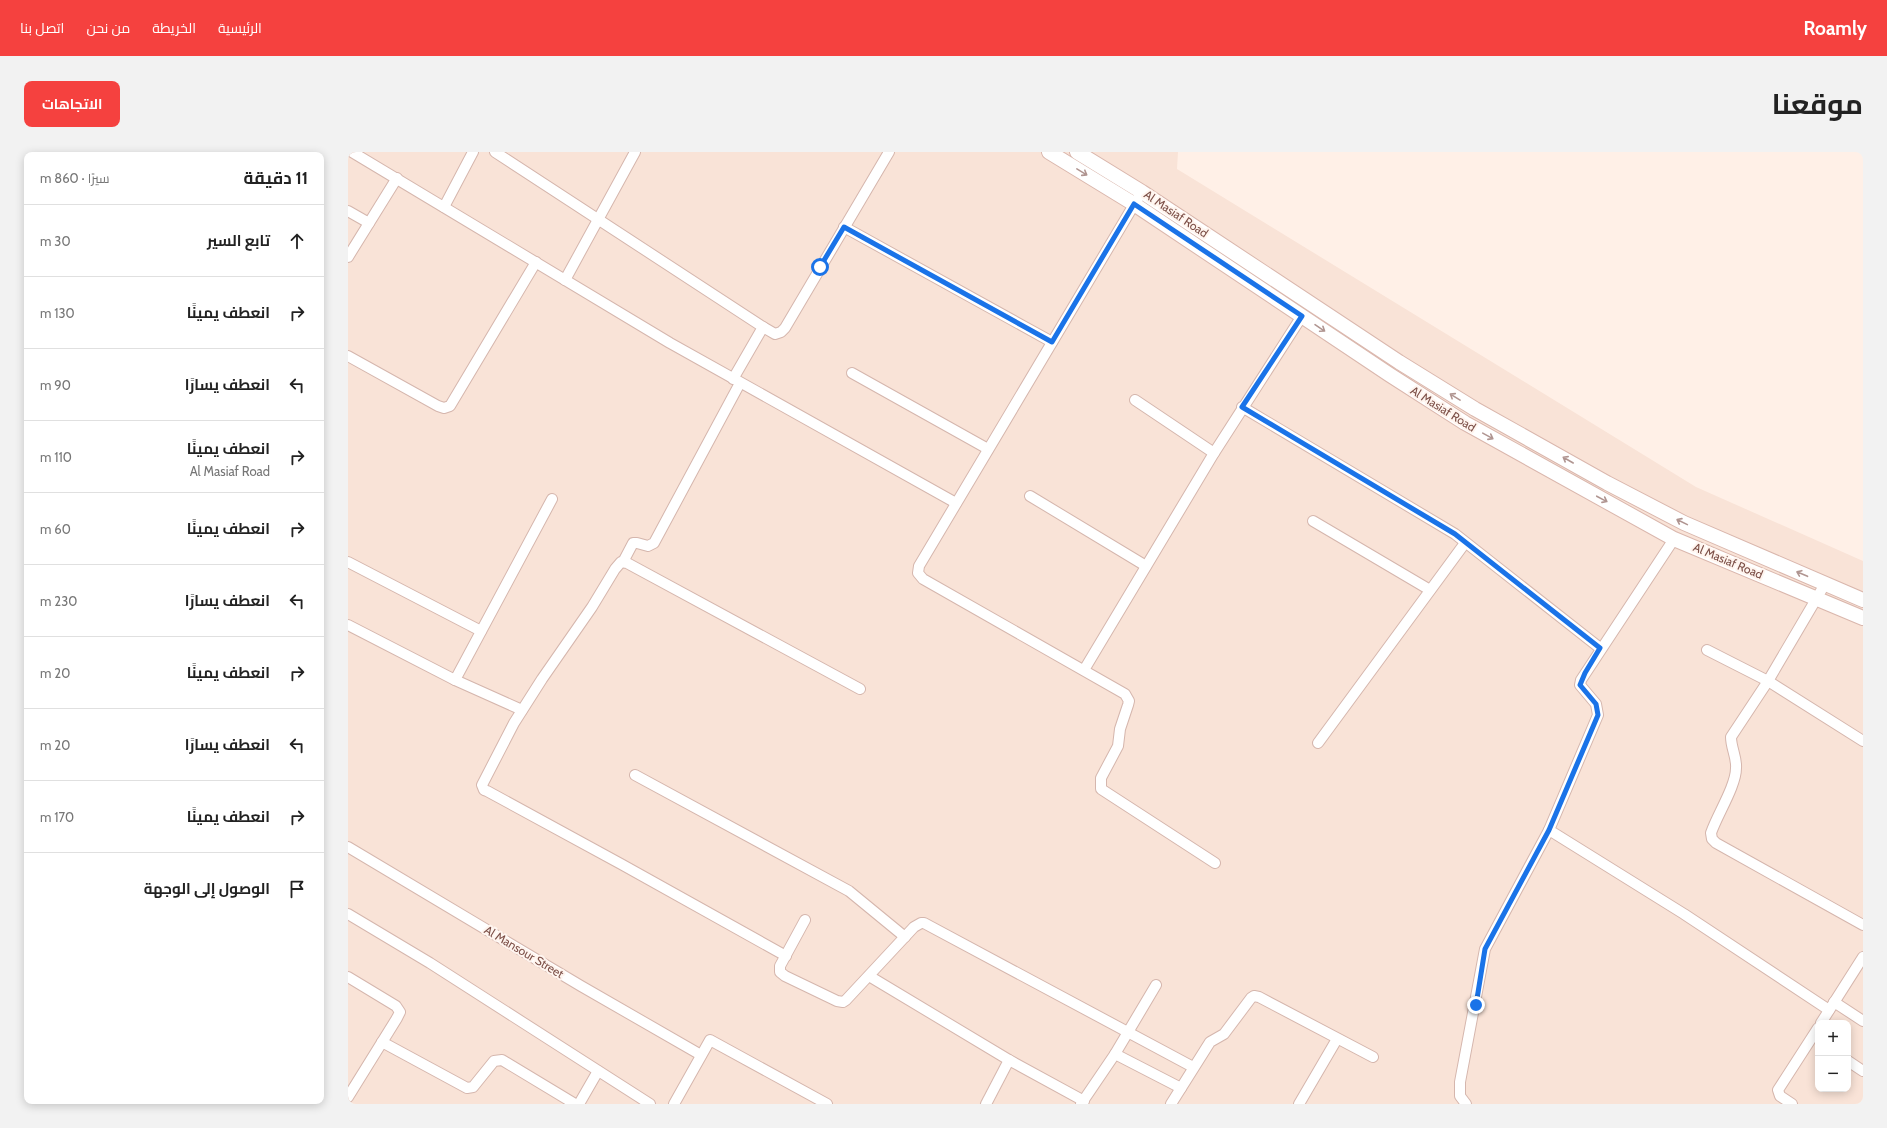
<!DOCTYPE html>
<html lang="ar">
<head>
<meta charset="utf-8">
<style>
  :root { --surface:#fff; --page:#f2f2f2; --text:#222; --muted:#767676; --line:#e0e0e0; --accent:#f5413f }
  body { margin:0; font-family:Cabin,Cairo,sans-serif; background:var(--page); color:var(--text); direction:rtl }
  .controls { position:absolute; right:12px; bottom:12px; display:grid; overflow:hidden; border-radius:8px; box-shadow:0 2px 10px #0003 }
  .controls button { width:36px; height:36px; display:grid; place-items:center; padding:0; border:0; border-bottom:1px solid var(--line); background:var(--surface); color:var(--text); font:20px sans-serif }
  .stop { position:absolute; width:12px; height:12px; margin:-9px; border:3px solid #1a73e8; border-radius:50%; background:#fff }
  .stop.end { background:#1a73e8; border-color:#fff; box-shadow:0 1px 4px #0008 }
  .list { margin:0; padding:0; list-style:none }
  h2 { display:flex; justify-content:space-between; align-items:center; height:52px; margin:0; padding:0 16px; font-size:17px }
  h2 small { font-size:13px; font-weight:400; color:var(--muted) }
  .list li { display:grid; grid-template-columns:26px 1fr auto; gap:12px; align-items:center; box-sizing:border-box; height:72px; padding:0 16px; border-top:1px solid var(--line) }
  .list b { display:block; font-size:15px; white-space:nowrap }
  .list p { margin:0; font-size:13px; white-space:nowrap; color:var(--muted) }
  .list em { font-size:13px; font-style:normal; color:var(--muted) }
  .icon { flex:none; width:22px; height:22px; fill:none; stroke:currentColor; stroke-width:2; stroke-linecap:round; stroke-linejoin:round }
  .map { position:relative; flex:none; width:1515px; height:952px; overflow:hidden; direction:ltr; border-radius:8px }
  header { display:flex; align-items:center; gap:24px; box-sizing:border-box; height:56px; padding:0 20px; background:var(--accent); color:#fff }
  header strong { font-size:19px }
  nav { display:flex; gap:22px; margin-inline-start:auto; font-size:14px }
  .intro { display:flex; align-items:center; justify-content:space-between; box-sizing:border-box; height:96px; padding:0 24px }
  h1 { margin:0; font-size:28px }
  .button { padding:10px 18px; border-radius:8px; background:var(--accent); color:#fff; font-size:14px; font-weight:700 }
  main { display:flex; gap:24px; padding:0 24px }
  aside { flex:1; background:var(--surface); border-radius:8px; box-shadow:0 2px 10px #0003 }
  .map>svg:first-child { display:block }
</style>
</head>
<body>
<header>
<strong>Roamly</strong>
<nav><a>الرئيسية</a><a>الخريطة</a><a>من نحن</a><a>اتصل بنا</a></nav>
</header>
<div class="intro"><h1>موقعنا</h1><a class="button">الاتجاهات</a></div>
<main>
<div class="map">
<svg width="1515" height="952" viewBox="0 0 1515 952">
  <rect width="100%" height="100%" fill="#fff0e7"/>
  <!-- residential -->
  <path fill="#f9e3d7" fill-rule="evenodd" d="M 0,0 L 830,0 L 829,17 L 1348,335 L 1515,409 L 1515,952 L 0,952 ZM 1470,871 L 1500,871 L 1500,937 L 1470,937 Z"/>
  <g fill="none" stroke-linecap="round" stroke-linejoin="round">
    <defs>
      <g id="street">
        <path d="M 4,0 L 322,191 L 608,351"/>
        <path d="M 147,0 L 415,175 L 385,227"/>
        <path d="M 790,46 L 571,414 L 570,421 L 575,427 L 777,542 L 781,549 L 780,553 L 772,577 L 770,594 L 753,626 L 753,637 L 867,711"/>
        <path d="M 96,55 L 125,0"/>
        <path d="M 0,59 L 21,71"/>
        <path d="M 496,75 L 704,190"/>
        <path d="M 0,105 L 49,26"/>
        <path d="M 217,128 L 287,0"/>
        <path d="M 415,175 L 427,182 L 433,180 L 437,176 L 541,0"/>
        <path d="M 0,204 L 90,254 L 96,256 L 102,254 L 188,110"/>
        <path d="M 504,221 L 640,297"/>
        <path d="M 787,248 L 866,301"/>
        <path d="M 894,255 L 1107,382 L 1252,496"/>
        <path d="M 682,344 L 798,414"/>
        <path d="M 965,369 L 1082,438"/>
        <path d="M 1326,387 L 1233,528 L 1232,533 L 1248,552 L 1250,563 L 1201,678 L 1336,762 L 1481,858"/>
        <path d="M 0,410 L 133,479"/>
        <path d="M 275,410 L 285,391 L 289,391 L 300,394 L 306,391 L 392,231"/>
        <path d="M 1477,432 L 1420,529 L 1383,585 C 1383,596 1389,606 1388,616 C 1388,634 1369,663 1363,681 L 1364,687 L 1368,691 L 1515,773"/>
        <path d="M 0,473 L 107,528 L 204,347"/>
        <path d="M 1359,498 L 1420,529 L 1515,589"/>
        <path d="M 736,518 L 866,301 L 954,164"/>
        <path d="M 107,528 L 174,558"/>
        <path d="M 970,591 L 1117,391"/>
        <path d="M 287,623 L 501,739 L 557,785"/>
        <path d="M 0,695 L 233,834 L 353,903"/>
        <path d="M 0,762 L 82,811 L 302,952"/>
        <path d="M 457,768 L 432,814 L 432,820 L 437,824 L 489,849 L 495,850 L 498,848 L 566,775 L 573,771 L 576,771 L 845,915"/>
        <path d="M 438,804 L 273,712 L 139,639 L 136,638 L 134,633 L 166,571 L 194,527 L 244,455 L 267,417 L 273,410 L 279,411 L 512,537"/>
        <path d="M 521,824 L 661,908 L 736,949"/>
        <path d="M 0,825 L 48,854 L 52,860 L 49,866 L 0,945"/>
        <path d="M 1486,850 L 1515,869"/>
        <path d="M 1473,871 L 1515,805"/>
        <path d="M 34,890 L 119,936 L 125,935 L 146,909 L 154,908 L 227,952"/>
        <path d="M 767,902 L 833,936"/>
        <path d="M 1500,909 L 1515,919"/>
        <path d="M 231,952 L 250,919"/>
        <path d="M 326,952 L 362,888 L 479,952"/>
        <path d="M 638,952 L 661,908"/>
        <path d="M 733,952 L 767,902 L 808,833"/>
        <path d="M 823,952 L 862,890 L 876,882 L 903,846 L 906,844 L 911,845 L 1025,905"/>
        <path d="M 951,952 L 989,887"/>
        <path d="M 1118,952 L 1112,944 L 1112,930 L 1137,797 L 1201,678"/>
        <path d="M 1444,952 L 1432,944 L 1430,938 L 1470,876"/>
      </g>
      <g id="secondary">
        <path d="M 701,0 L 786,52 L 1042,223 L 1117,271 L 1326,387 L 1515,466"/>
        <path d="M 729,0 L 794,40 L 1051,210 L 1127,257 L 1259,331 L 1336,371 L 1515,448"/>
      </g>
    </defs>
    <!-- street casing -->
    <use href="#street" stroke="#d5b6ad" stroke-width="12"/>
    <!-- secondary casing -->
    <use href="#secondary" stroke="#dab7ad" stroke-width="16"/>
    <!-- street -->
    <use href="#street" stroke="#fff" stroke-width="10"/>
    <!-- secondary -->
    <use href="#secondary" stroke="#fff" stroke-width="14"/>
  </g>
  <!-- one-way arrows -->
  <defs><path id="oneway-shaft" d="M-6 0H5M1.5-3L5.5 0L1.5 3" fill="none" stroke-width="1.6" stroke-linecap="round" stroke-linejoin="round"/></defs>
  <g stroke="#b09591">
    <use href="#oneway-shaft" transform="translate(734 20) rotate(31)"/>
    <use href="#oneway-shaft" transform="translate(972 176) rotate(34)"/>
    <use href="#oneway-shaft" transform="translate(1107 245) rotate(-148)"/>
    <use href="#oneway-shaft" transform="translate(1140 284) rotate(29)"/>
    <use href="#oneway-shaft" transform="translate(1220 308) rotate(-150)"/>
    <use href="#oneway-shaft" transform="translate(1254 347) rotate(28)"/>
    <use href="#oneway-shaft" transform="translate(1334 370) rotate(-154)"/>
    <use href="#oneway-shaft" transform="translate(1454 422) rotate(-157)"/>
  </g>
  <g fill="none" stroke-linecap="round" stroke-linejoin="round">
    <!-- route -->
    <path stroke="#1a73e8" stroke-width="5" d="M 472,115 L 496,75 L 704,190 L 786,52 L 954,164 L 894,255 L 1107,382 L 1252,496 L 1237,521 L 1232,533 L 1248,552 L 1250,563 L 1201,678 L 1137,797 L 1128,853"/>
  </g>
  <g text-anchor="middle" stroke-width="4" stroke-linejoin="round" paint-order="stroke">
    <!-- street labels -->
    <g font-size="12" fill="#7c4f47" stroke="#fff5ef">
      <text transform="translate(828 62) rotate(34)" y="4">Al Masiaf Road</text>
      <text transform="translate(1095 257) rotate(32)" y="4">Al Masiaf Road</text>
      <text transform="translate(1380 409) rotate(23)" y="4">Al Masiaf Road</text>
      <text transform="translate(176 800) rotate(31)" y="4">Al Mansour Street</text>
    </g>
  </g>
</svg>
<div class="controls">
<button>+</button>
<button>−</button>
</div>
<div class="stop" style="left:472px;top:115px"></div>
<div class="stop end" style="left:1128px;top:853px"></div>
</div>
<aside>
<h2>11 دقيقة<small>سيرًا · 860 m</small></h2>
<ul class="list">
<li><svg class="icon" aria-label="ahead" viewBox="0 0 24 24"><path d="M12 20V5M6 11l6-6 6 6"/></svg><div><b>تابع السير</b></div><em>30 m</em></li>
<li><svg class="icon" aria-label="right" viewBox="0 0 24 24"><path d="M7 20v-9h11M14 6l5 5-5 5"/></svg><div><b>انعطف يمينًا</b></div><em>130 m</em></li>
<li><svg class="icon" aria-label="left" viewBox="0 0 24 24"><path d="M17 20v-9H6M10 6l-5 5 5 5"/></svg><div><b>انعطف يسارًا</b></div><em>90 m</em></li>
<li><svg class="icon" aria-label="right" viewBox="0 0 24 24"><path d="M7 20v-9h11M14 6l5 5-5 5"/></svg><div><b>انعطف يمينًا</b><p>Al Masiaf Road</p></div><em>110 m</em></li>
<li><svg class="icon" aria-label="right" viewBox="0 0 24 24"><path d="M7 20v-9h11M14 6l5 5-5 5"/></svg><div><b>انعطف يمينًا</b></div><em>60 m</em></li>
<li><svg class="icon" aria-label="left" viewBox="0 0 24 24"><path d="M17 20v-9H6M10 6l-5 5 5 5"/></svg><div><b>انعطف يسارًا</b></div><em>230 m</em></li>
<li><svg class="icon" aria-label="right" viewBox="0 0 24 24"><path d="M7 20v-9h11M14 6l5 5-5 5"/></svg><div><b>انعطف يمينًا</b></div><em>20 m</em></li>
<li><svg class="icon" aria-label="left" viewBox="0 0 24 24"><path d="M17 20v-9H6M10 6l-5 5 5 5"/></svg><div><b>انعطف يسارًا</b></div><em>20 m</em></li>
<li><svg class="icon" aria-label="right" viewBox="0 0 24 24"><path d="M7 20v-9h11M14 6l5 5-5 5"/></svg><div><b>انعطف يمينًا</b></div><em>170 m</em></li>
<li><svg class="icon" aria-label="arrive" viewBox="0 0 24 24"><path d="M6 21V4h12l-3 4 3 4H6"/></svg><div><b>الوصول إلى الوجهة</b></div></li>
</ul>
</aside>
</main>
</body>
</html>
